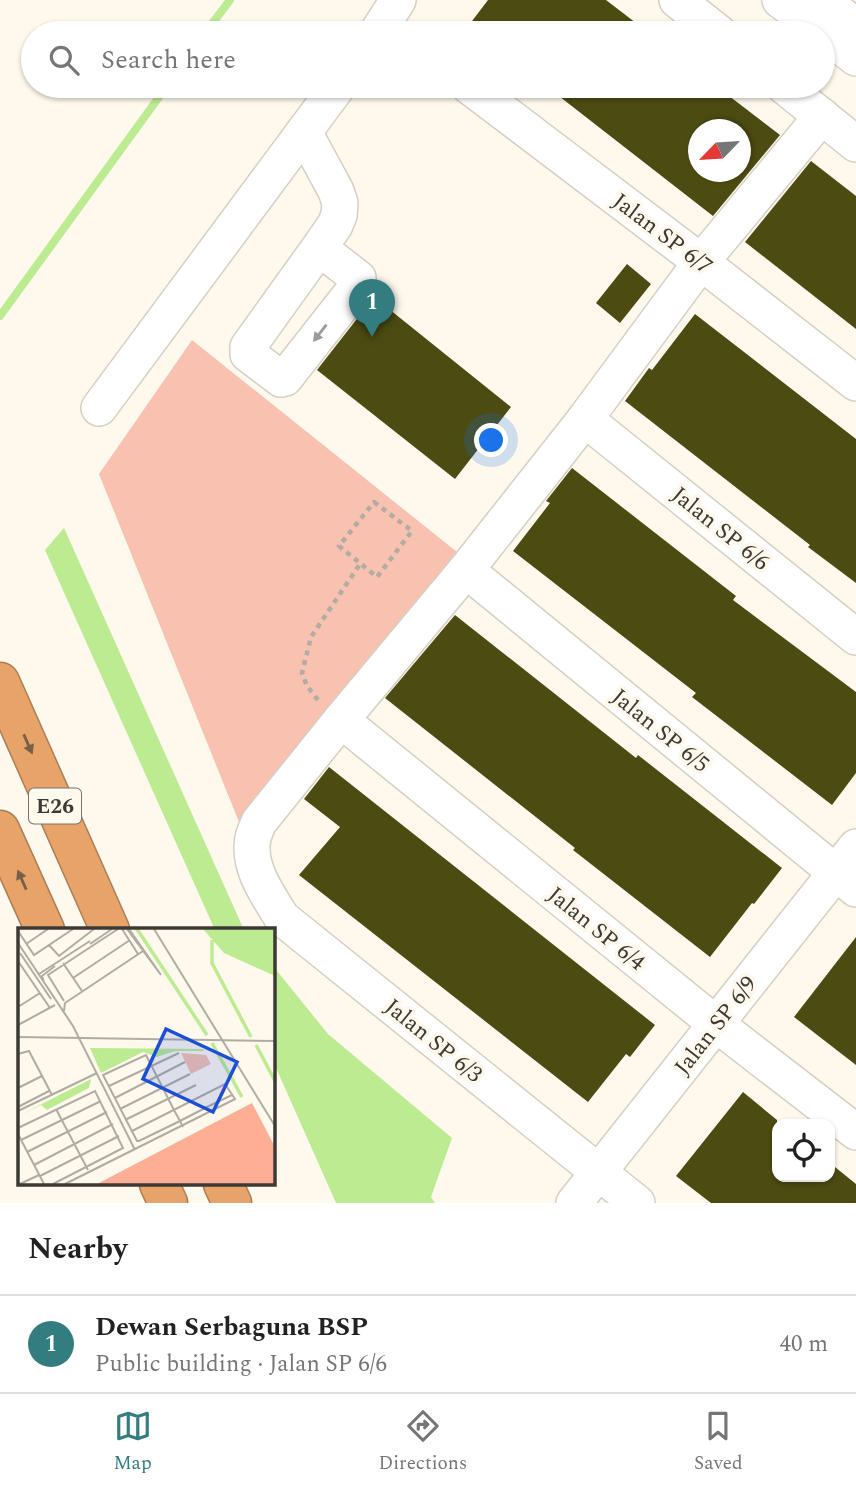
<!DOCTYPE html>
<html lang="en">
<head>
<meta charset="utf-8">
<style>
  :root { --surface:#fff; --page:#f6f6f6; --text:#222; --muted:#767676; --line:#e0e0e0; --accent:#337c80 }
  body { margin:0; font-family:Spectral,serif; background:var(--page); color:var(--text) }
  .controls { position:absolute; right:21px; bottom:21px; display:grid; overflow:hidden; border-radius:14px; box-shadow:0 2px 5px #0004 }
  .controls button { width:63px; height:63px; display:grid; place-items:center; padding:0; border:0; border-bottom:2px solid var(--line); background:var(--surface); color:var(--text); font:35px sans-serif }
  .compass { position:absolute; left:688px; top:119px; width:63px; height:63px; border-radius:50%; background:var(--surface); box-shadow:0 2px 5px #0004; rotate:245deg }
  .you { position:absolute; left:492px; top:441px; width:24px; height:24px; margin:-18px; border:5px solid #fff; border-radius:50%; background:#1a73e8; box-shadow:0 0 0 10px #1a73e833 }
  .badge { display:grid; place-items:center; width:46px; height:46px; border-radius:50%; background:var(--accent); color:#fff; font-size:23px; font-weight:700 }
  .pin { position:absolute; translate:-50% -58px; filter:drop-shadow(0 2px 4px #0008) }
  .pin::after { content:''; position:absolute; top:37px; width:24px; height:21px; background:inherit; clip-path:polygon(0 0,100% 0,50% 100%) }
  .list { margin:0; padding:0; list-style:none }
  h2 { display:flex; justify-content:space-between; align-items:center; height:91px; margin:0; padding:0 28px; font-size:30px }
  h2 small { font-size:23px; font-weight:400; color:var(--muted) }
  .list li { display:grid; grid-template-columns:46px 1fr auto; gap:21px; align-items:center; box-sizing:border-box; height:98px; padding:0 28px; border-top:2px solid var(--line) }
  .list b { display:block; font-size:26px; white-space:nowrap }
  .list p { margin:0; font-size:23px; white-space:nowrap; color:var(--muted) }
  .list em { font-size:23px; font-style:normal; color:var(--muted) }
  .icon { flex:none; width:38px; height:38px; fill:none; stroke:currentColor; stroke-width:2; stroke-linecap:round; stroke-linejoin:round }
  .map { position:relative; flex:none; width:856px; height:1203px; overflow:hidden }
  .search { position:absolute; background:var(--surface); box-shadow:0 2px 5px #0004; left:21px; right:21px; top:21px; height:77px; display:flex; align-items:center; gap:18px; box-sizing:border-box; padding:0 24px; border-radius:38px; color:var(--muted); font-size:26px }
  .sheet { height:189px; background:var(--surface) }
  nav { display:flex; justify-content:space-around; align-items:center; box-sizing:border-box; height:98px; border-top:2px solid var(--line); background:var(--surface); font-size:19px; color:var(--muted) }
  nav a { display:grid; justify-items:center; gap:4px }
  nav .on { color:var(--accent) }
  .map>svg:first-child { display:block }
</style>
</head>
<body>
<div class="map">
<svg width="856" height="1203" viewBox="0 0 856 1203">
  <rect width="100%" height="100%" fill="#fef8ed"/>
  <!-- green -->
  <path fill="#f8c1b0" d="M 192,340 L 462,556 L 243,832 L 99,474 Z"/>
  <!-- water -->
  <g fill="#bceb91">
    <path d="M 64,528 L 244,930 L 215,930 L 45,550 Z"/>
    <path d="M 273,966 L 328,1034 L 452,1138 L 431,1197 L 435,1203 L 336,1203 L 273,1061 Z"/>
  </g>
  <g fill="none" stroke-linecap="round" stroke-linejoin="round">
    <!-- stream -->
    <g stroke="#bceb91" stroke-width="8">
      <path d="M 205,33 L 230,0"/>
      <path d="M 0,316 L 167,86"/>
    </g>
  </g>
  <!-- building -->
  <g fill="#4c4b12" fill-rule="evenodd">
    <path d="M 488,0 L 606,0 L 649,33 L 463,33 Z"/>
    <path d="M 546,86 L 716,86 L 780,135 L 713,216 ZM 698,130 L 740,130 L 740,172 L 698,172 Z"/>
    <path d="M 811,161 L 856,196 L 856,329 L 745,242 Z"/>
    <path d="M 627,264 L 651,284 L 620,323 L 596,303 Z"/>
    <path d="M 374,297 L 511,407 L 455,479 L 317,370 Z"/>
    <path d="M 695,314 L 856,439 L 856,583 L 808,547 L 810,545 L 625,401 L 649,368 L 652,370 Z"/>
    <path d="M 572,468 L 736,596 L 733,600 L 856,692 L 856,773 L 832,805 L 692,697 L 696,693 L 513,551 L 550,503 L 546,501 Z"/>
    <path d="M 455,615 L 636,758 L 638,755 L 782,868 L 754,904 L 752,903 L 710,957 L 573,850 L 575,848 L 385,698 Z"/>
    <path d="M 329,767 L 655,1025 L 630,1057 L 626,1054 L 588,1102 L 299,875 L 340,827 L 304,799 Z"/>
    <path d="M 856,937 L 856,1065 L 794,1017 Z"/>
    <path d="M 743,1092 L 777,1120 L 777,1177 L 830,1177 L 830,1163 L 856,1184 L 856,1203 L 711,1203 L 676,1176 Z"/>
  </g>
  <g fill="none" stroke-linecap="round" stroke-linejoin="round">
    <defs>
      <g id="minor">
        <path d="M 677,0 L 719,33"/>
        <path d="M 780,0 L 856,58"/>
        <path d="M 821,0 L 856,26"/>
        <path d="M 377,33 L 398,0"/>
        <path d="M 469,86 L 701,262 L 856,383"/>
        <path d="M 784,86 L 856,144"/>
        <path d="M 304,132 L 336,191 L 340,203 L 339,215 L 335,225 L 319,248 L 248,347 L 248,354 L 281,379 L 285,378 L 358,285 L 358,278 L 319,248"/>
        <path d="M 99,408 L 338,86"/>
        <path d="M 585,419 L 856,637"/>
        <path d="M 466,570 L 856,889"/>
        <path d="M 341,720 L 716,1024 L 856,1132"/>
        <path d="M 574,1203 L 856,847"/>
        <path d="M 637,1203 L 282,918 C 268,895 247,867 253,838 C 254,833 257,827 259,822 L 341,720 L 466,570 L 585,419 L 701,262 L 822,116"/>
      </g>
      <g id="highway">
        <path d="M 0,682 L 110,930"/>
        <path d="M 0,830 L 45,930"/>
        <path d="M 159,1184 L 168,1203"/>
        <path d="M 223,1184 L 232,1203"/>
      </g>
    </defs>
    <!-- minor casing -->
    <use href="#minor" stroke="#d5cfc4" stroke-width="38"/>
    <!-- highway casing -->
    <use href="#highway" stroke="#ab7e56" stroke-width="41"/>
    <!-- path -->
    <g stroke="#b1aca4" stroke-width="4.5" stroke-dasharray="5 5" stroke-linecap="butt">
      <path d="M 374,502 L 412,531 L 377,577 L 339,546 Z"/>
      <path d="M 318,700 L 307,686 L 302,673 L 311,637 L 360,564"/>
    </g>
    <!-- minor -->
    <use href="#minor" stroke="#fff" stroke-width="35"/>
    <!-- highway -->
    <use href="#highway" stroke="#e7a368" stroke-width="38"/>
  </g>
  <!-- one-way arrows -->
  <defs><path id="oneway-solid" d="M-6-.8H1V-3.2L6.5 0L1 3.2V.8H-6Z" transform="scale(1.75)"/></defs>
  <use fill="#9e9c9a" href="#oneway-solid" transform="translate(320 333) rotate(128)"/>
  <g fill="#785f47">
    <use href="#oneway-solid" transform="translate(28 744) rotate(66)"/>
    <use href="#oneway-solid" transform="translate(22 880) rotate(-114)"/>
  </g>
  <g text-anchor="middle" stroke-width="7" stroke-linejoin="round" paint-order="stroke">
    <!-- shield labels -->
    <rect fill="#fef8ed" stroke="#76736c" stroke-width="2" x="29" y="788.5" width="52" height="35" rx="5"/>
    <g font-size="21" font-weight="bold" fill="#3c3a35">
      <text x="55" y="813">E26</text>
    </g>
    <!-- street labels -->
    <g font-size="23" fill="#3c3a35" stroke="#fef8ed">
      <text transform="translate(663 233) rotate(37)" y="8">Jalan SP 6/7</text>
      <text transform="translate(721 528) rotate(39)" y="8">Jalan SP 6/6</text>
      <text transform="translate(661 730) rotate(39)" y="8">Jalan SP 6/5</text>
      <text transform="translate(597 928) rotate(39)" y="8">Jalan SP 6/4</text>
      <text transform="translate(715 1025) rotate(-52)" y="8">Jalan SP 6/9</text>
      <text transform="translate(434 1040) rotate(39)" y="8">Jalan SP 6/3</text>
    </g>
  </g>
  <!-- overview -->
  <g transform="translate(18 928)">
    <rect width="257" height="257" fill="#fef8ed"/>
    <path d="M 163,125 L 188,127 L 193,136 L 173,146 Z" fill="#f8c1b0"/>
    <path d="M 234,175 L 257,219 L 257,256 L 79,256 Z" fill="#feae95"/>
    <path d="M 185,1 L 257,1 L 257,48 L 206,25 ZM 72,120 L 185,121 L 186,123 L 157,123 L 139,129 L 125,124 L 83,145 ZM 73,151 L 71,160 L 29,182 L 23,177 L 0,188 Z" fill="#bceb91"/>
    <path fill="none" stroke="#bceb91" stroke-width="3.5" d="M 119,1 L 189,107M 194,12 L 194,35 L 233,109M 194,115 L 224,169M 238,117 L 257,153"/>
    <path fill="none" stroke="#b0aca3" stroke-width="2" d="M 104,1 L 120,26M 109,1 L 143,47 L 111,1M 136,1 L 257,198M 0,3 L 16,27 L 55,1M 0,15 L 55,98 L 117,222M 8,16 L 30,1M 72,16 L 94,1M 31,17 L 41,28 L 76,1M 2,25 L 33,71M 0,33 L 32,80M 45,35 L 64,63M 21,46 L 72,13M 55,50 L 112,12M 26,54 L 24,48 L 37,38M 46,73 L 30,47 L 100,1M 0,79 L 22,65M 46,83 L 47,75 L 125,23M 0,97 L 37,77M 0,109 L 257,113M 0,126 L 11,123 L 34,167M 91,158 L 161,125M 0,160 L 24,148M 97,170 L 167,134M 0,179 L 31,163M 38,181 L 70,242M 102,181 L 172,146M 0,183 L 79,145M 107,192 L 178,157M 165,199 L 162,193 L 156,182 L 128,127 L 85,147 L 119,213 L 121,213 L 162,193 L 189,179 L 214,167M 0,200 L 77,163 L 105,220 L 35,256M 0,206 L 26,256M 3,212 L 83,173M 9,224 L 89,184M 16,237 L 95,196M 22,248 L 101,208M 2,256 L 21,247M 47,256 L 217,171 L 207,156 L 114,203"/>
    <path fill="#1d4ed8" fill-opacity="0.15" stroke="#1d4ed8" stroke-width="3.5" d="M 148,101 L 219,134 L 195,184 L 125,151 Z"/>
    <rect width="257" height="257" fill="none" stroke="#3c3a35" stroke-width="3.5"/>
  </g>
</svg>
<div class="controls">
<button><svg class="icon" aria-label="locate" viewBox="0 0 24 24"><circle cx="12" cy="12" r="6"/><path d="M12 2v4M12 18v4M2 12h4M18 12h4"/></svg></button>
</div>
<svg class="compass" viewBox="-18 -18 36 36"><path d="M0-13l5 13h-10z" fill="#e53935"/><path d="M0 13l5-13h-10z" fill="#767676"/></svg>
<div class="you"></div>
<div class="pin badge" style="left:372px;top:337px">1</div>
<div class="search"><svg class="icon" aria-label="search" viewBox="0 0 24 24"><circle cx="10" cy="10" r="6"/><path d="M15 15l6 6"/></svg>Search here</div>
</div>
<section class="sheet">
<h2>Nearby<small></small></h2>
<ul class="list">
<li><span class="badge">1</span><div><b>Dewan Serbaguna BSP</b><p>Public building · Jalan SP 6/6</p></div><em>40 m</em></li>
</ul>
</section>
<nav>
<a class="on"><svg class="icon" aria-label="map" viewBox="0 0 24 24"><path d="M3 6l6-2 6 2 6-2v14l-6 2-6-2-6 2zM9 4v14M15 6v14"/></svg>Map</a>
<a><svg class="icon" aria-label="directions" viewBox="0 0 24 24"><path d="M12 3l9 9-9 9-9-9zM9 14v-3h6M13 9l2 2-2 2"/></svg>Directions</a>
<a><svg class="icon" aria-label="saved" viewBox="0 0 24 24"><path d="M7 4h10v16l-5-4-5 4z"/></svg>Saved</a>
</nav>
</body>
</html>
